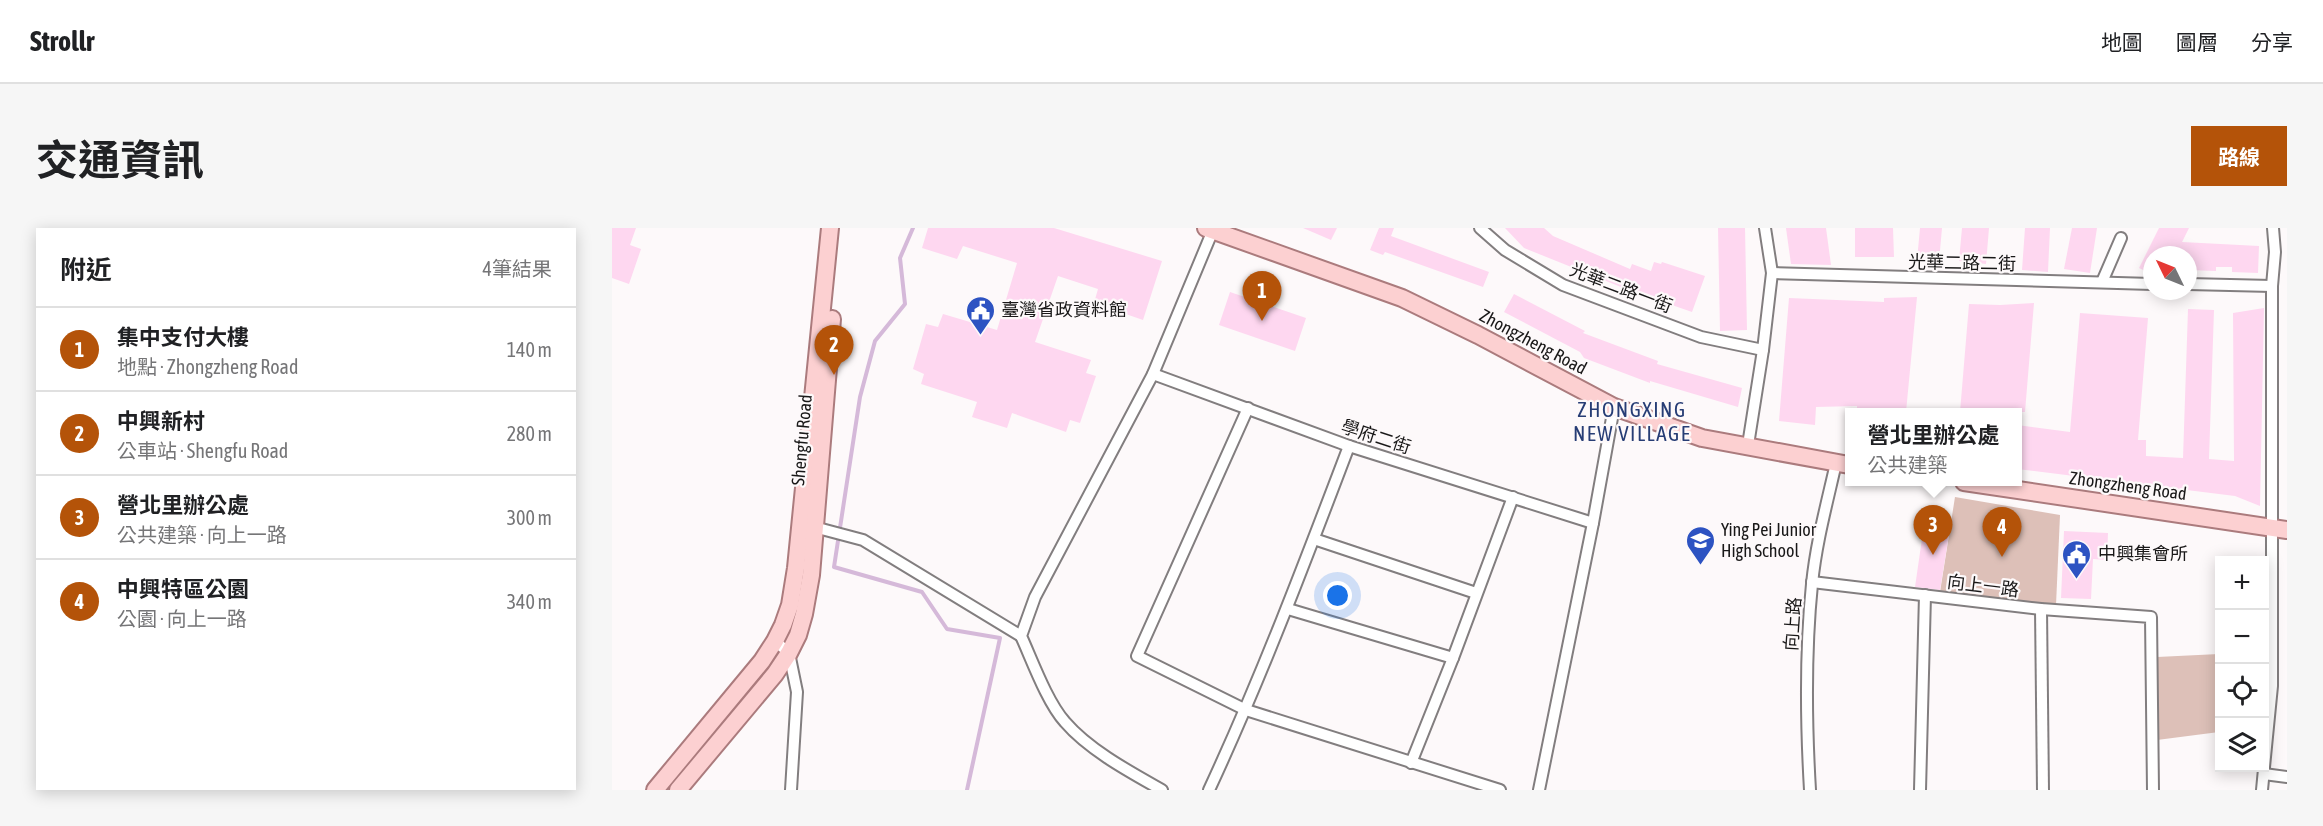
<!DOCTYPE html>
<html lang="zh-TW">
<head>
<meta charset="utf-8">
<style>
  :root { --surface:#fff; --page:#f6f6f6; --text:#202124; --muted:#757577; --line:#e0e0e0; --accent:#b45309 }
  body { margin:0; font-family:"Asap Condensed","Noto Sans TC",sans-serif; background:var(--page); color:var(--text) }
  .controls { position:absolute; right:18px; bottom:18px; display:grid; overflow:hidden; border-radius:0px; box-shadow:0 3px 15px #0003 }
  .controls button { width:54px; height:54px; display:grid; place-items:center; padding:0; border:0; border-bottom:2px solid var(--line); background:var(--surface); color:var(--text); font:30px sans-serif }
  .compass { position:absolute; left:1531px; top:18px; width:54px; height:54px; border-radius:50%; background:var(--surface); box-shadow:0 3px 15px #0003; rotate:313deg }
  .you { position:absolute; left:726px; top:368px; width:21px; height:21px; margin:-15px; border:4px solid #fff; border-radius:50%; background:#1a73e8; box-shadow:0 0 0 9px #1a73e833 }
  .badge { display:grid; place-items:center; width:39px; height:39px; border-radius:50%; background:var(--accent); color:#fff; font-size:20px; font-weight:700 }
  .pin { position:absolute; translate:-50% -50px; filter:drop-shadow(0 2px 3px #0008) }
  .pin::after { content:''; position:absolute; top:32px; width:21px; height:18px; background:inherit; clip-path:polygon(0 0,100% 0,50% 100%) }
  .popup { position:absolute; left:1233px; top:180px; width:177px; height:78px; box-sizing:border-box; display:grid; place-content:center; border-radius:0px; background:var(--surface); filter:drop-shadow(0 2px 4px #0005); font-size:20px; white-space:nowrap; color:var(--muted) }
  .popup b { font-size:22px; color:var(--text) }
  .popup::after { content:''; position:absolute; left:50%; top:100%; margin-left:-12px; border:12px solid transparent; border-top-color:var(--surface) }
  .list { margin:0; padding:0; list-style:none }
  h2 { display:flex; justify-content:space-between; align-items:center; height:78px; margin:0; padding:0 24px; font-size:26px }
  h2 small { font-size:20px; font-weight:400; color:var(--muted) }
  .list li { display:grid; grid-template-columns:39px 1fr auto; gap:18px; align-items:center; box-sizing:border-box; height:84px; padding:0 24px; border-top:2px solid var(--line) }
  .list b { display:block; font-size:22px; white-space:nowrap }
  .list p { margin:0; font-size:20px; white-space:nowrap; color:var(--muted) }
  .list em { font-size:20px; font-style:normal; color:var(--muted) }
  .icon { flex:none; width:33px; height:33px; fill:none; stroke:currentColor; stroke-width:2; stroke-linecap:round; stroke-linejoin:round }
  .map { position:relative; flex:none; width:1675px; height:562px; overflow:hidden; border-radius:0px }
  header { display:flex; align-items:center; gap:36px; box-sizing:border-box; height:84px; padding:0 30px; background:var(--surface); border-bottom:2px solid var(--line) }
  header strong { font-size:28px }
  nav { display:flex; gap:33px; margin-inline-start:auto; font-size:21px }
  .intro { display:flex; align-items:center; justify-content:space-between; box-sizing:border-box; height:144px; padding:0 36px }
  h1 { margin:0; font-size:42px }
  .button { padding:15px 27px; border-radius:0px; background:var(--accent); color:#fff; font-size:21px; font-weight:700 }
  main { display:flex; gap:36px; padding:0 36px }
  aside { flex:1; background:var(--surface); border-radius:0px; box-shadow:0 3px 15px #0003 }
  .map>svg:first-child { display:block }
</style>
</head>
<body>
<header>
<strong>Strollr</strong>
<nav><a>地圖</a><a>圖層</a><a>分享</a></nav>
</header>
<div class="intro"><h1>交通資訊</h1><a class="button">路線</a></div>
<main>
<aside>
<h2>附近<small>4筆結果</small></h2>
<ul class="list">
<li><span class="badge">1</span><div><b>集中支付大樓</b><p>地點 · Zhongzheng Road</p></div><em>140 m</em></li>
<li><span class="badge">2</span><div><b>中興新村</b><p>公車站 · Shengfu Road</p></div><em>280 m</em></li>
<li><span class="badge">3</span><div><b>營北里辦公處</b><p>公共建築 · 向上一路</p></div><em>300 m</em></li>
<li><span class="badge">4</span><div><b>中興特區公園</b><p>公園 · 向上一路</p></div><em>340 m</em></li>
</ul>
</aside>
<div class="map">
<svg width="1675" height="562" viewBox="0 0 1675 562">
  <rect width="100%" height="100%" fill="#fdf9fa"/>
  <!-- green -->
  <g fill="#ddc0b8">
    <path d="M 1343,269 L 1448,287 L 1444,377 L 1328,364 Z"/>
    <path d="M 1607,426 L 1607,504 L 1545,512 L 1545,429 Z"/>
  </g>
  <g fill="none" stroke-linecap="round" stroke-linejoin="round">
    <!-- stream -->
    <path stroke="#d5b9d9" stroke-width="4" d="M 301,0 L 288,30 L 293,76 L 263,113 L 248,169 L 222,339 L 310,364 L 335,401 L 388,410 L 355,562"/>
  </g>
  <!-- building -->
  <g fill="#fed7f0">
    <path d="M 0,0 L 24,0 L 18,17 L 29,21 L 17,56 L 0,50 Z"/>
    <path d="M 316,0 L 442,0 L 550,33 L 531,92 L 482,75 L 486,61 L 446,48 L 423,114 L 479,132 L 474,145 L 484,148 L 468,195 L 458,192 L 454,204 L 400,185 L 395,200 L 360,189 L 365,174 L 309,156 L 312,146 L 301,141 L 314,96 L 326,99 L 331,86 L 385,102 L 405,35 L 351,18 L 345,31 L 310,20 Z"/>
    <path d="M 691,0 L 725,0 L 719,12 Z"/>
    <path d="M 767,0 L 782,0 L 779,8 L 877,44 L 871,59 L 773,24 L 771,27 L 758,22 Z"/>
    <path d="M 893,0 L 932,0 L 941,8 L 1018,41 L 1020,36 L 1039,43 L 1042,34 L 1049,36 L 1050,34 L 1093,48 L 1080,84 L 1014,61 L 912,20 Z"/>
    <path d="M 1106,0 L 1133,0 L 1135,102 L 1108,103 Z"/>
    <path d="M 1174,0 L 1214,0 L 1219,37 L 1179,36 Z"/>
    <path d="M 1243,0 L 1281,0 L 1282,29 L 1243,29 Z"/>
    <path d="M 1308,0 L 1330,0 L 1327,34 L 1305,32 Z"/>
    <path d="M 1350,0 L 1377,0 L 1374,36 L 1347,33 Z"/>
    <path d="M 1413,0 L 1438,0 L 1436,44 L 1410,42 Z"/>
    <path d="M 1460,0 L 1485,0 L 1478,45 L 1452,41 Z"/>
    <path d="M 1547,0 L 1577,0 L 1570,14 L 1647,18 L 1646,45 L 1620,44 L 1620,39 L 1604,39 L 1604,43 L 1576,42 L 1577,27 L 1540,27 L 1540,46 L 1527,40 Z"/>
    <path d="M 618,64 L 694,90 L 683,123 L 607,97 Z"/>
    <path d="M 902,66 L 973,103 L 971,105 L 1046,133 L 1045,136 L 1130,160 L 1126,179 L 1038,153 L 1038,155 L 972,130 L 968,124 L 892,84 Z"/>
    <path d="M 1305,69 L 1294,184 L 1245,184 L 1245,178 L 1204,179 L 1203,197 L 1167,193 L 1177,70 L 1272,74 L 1272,70 Z"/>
    <path d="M 1422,75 L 1413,184 L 1348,184 L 1357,76 L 1388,77 Z"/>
    <path d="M 1652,80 L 1648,278 L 1623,268 L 1405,241 L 1405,197 L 1458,204 L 1468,85 L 1536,90 L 1526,212 L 1534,212 L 1534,228 L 1571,230 L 1576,81 L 1602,82 L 1597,231 L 1622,233 L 1621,85 Z"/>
    <path d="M 1313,290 L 1339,294 L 1328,362 L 1303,359 Z"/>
    <path d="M 1452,303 L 1496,305 L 1495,332 L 1481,331 L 1479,371 L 1449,370 Z"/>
  </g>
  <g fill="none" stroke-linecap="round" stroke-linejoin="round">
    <defs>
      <g id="minor">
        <path d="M 868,0 L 893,22 L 951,57 L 1089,109 L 1151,122"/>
        <path d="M 1160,45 L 1540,56"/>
        <path d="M 1490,54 L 1509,10"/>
        <path d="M 1576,56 L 1660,58"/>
        <path d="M 541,146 L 737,218 L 981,295"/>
        <path d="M 636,180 L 525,428 L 634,482 L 888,562"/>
        <path d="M 1136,217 L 1151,122 L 1160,45 L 1153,0"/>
        <path d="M 202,299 L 251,312 L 409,408"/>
        <path d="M 702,311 L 864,365"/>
        <path d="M 1200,354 L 1429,381 L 1539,389 L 1541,562"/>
        <path d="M 676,381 L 841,430"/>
        <path d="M 1429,381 L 1431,562"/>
        <path d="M 163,413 L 177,425 L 185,464 L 179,562"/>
        <path d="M 799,535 L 841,430 L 901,269"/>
        <path d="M 1652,539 L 1660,458 L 1660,58 L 1663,24 L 1661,0"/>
        <path d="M 1652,546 L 1675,549"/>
        <path d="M 550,562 C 518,544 477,522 453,494 C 435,474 420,432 409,408 L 423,369 L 541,146 L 601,2"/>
        <path d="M 597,562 C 649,450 693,334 737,218"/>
        <path d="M 927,562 L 981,295 L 1002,179"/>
        <path d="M 1198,562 C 1194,494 1193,425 1200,356 C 1204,315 1215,275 1224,235"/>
        <path d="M 1308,562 L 1313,367"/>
        <path d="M 1650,562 L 1652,541"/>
      </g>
      <g id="primary">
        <path d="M 594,0 L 790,70 L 866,107 L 1002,179 L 1090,210 L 1237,237"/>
        <path d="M 1352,254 L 1675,302"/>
        <path d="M 43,562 L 150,433 L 163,413 L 171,397 L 178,377 L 184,340 L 218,0"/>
        <path d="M 66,562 L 163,446 L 177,425 L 186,407 L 192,386 L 199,347 L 220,91"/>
      </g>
    </defs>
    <!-- minor casing -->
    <use href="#minor" stroke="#827e7f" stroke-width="14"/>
    <!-- primary casing -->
    <use href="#primary" stroke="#ab7b7d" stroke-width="20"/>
    <!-- minor -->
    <use href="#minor" stroke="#fff" stroke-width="10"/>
    <!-- primary -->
    <use href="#primary" stroke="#fcd0d1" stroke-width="16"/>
  </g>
  <!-- icons -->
  <defs>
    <symbol id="civic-pin" viewBox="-11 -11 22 30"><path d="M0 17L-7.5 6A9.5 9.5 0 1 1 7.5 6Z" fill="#2d53c2" stroke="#fdf9fa"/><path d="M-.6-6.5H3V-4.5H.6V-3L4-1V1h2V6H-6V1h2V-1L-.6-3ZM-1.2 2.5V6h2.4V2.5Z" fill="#fff"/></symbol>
    <symbol id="school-pin" viewBox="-11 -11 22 30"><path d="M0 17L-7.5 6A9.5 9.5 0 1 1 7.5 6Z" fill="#2d53c2" stroke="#fdf9fa"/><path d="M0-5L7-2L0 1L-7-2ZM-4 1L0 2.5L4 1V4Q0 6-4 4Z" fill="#fff"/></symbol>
  </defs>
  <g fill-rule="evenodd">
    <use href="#civic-pin" x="352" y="66" width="33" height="45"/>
    <use href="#school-pin" x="1072" y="296" width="33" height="45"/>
    <use href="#civic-pin" x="1448" y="310" width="33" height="45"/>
  </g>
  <g text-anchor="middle" stroke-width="4.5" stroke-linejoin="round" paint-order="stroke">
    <!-- street labels -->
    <g font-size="18" fill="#191818" stroke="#fdf9fa">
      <text transform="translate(1350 35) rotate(1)" y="6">光華二路二街</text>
      <text transform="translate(1009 60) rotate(21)" y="6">光華二路一街</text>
      <text transform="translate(921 114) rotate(28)" y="6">Zhongzheng Road</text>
      <text transform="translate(764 209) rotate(18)" y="6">學府二街</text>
      <text transform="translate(190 212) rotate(-85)" y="6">Shengfu Road</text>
      <text transform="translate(1516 258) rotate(8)" y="6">Zhongzheng Road</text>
      <text transform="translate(1371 358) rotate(7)" y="6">向上一路</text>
      <text transform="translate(1181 396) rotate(-86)" y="6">向上路</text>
    </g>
    <!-- poi labels -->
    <g font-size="18" fill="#191818" stroke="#fdf9fa" text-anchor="start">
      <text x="389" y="88">臺灣省政資料館</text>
      <text x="1109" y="308">Ying Pei Junior<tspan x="1109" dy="21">High School</tspan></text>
      <text x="1486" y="332">中興集會所</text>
    </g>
    <!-- quarter labels -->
    <g font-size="21" letter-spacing="1.5" fill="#273d75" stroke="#fdf9fa">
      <text x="1020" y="189">ZHONGXING<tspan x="1020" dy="24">NEW VILLAGE</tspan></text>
    </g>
  </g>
</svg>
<div class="controls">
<button>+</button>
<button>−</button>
<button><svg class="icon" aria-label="locate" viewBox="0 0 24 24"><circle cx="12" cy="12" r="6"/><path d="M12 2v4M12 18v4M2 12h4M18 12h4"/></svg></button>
<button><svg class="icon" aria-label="layers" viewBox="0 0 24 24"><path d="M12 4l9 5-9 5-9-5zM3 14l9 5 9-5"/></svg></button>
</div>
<svg class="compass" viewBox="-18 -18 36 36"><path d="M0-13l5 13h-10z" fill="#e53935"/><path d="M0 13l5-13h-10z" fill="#757577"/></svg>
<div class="you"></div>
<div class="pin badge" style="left:650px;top:93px">1</div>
<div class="pin badge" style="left:222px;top:147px">2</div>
<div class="pin badge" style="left:1321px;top:327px">3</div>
<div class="popup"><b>營北里辦公處</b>公共建築</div>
<div class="pin badge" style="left:1390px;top:329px">4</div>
</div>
</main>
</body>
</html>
